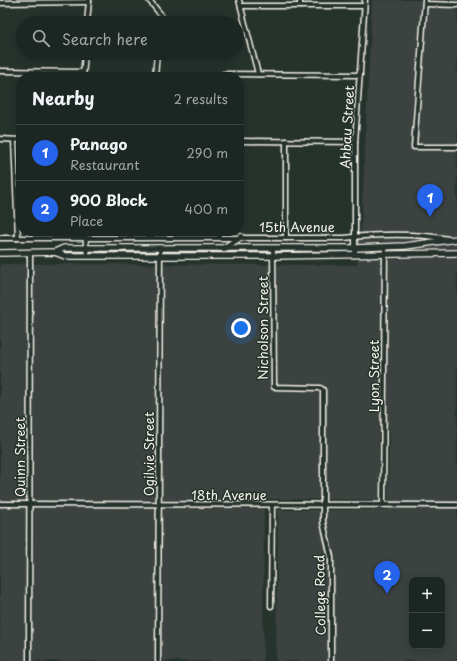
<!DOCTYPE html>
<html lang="en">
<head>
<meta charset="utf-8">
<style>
  :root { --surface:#1c2622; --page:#29322f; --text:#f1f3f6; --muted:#a0a5a5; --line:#3a4340; --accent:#2563eb }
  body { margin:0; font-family:"Playpen Sans",sans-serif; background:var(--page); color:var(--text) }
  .controls { position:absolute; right:12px; bottom:12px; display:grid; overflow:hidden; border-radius:8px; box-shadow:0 2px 10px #0003 }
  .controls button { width:36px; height:36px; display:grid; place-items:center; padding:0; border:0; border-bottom:1px solid var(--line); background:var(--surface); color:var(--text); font:20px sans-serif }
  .you { position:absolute; left:241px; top:328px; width:14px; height:14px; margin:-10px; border:3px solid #fff; border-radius:50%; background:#1a73e8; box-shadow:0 0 0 6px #1a73e833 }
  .badge { display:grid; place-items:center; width:26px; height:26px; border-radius:50%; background:var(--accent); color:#fff; font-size:13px; font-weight:700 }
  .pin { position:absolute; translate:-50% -33px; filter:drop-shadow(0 1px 2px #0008) }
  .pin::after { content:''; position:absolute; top:21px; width:14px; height:12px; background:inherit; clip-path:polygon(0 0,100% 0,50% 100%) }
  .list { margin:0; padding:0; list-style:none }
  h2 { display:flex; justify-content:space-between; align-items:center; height:52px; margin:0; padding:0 16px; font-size:17px }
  h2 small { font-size:13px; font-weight:400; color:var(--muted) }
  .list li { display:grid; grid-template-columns:26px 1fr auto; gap:12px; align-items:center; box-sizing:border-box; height:56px; padding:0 16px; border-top:1px solid var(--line) }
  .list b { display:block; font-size:15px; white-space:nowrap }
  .list p { margin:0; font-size:13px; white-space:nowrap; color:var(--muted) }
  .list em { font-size:13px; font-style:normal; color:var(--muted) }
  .icon { flex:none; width:22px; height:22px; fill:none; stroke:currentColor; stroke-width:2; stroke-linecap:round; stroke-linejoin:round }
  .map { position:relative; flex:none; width:457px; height:661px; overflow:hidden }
  .search { position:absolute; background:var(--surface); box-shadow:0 2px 10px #0003; left:16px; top:16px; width:228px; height:44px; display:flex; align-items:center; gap:10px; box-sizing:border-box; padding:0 14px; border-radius:22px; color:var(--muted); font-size:15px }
  .panel { position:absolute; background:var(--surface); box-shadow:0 2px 10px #0003; left:16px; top:72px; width:228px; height:164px; border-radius:16px }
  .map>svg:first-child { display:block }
</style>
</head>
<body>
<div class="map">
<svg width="457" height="661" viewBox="0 0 457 661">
  <rect width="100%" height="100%" fill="#26332d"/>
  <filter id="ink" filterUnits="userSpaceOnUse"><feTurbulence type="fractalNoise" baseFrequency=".025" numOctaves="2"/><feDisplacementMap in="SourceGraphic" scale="8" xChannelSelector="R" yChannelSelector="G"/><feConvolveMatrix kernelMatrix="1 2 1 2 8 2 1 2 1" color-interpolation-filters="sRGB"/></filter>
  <g filter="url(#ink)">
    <!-- built -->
    <path fill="#3b4341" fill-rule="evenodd" d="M 372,0 L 457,0 L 457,661 L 276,661 L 278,510 L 388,510 L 389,427 L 379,426 L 379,500 L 264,499 L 263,661 L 0,661 L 0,264 L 357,265 L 361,231 ZM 412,580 L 442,580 L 442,646 L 412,646 Z"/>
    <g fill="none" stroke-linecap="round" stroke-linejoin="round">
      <defs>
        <g id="street">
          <path d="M 149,0 L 161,15 L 160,23"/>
          <path d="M 239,0 L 258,74"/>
          <path d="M 425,0 L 414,147 L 457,147"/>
          <path d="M 0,3 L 89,2"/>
          <path d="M 425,4 L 457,5"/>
          <path d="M 241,6 L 364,6"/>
          <path d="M 300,6 L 300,0"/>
          <path d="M 87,23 L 89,0"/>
          <path d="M 0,71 L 83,72"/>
          <path d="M 224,74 L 360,75"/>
          <path d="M 83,77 L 85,53"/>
          <path d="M 155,77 L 157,53"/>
          <path d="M 0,139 L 21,140"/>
          <path d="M 14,140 L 18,238"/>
          <path d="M 239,141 L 355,142"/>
          <path d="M 286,141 L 286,238"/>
          <path d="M 85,231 L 87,256"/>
          <path d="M 152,231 L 153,237"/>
          <path d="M 219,237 L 219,231"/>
          <path d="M 0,238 L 344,238 C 378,234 415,233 449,239"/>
          <path d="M 273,248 L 274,387 L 320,388 L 323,390 L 323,522 L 331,557 L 331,661"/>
          <path d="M 355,255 L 355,142 L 365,0"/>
          <path d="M 0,504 L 457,505"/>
          <path d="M 383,505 L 385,247"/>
          <path d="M 271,606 L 272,505"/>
          <path d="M 29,661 L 30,253"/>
          <path d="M 158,661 L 160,248"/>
        </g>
        <g id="secondary">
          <path d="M 224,248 L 241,237"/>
          <path d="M 55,252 L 64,248 L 355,248 L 405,246 L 457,239"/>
          <path d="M 0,253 L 55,252 L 65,256 L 273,256 L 457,253"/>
        </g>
      </defs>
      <!-- street casing -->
      <use href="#street" stroke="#f4f1e8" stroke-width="7"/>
      <!-- secondary casing -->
      <use href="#secondary" stroke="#f4f1e8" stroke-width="8"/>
      <!-- street -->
      <use href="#street" stroke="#26332d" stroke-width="4"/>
      <!-- secondary -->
      <use href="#secondary" stroke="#26332d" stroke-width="5.5"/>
    </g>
  </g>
  <g text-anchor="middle" stroke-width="3" stroke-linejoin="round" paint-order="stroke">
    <!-- street labels -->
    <g font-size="13" fill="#f4f1e8" stroke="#26332d">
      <text transform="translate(347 127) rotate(-87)" y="5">Ahbau Street</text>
      <text x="297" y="232">15th Avenue</text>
      <text transform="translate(263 328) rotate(-90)" y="5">Nicholson Street</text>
      <text transform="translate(374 376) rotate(-90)" y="5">Lyon Street</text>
      <text transform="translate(149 454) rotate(-90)" y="5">Ogilvie Street</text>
      <text transform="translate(20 457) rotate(-90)" y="5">Quinn Street</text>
      <text x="229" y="500">18th Avenue</text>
      <text transform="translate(320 595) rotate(-91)" y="5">College Road</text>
    </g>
  </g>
</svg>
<div class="controls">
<button>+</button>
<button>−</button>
</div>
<div class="you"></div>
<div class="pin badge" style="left:430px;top:217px">1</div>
<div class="pin badge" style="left:387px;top:594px">2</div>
<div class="search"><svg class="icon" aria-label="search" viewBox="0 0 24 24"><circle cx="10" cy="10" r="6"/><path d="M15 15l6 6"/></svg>Search here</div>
<section class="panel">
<h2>Nearby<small>2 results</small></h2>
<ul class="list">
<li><span class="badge">1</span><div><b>Panago</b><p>Restaurant</p></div><em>290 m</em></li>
<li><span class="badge">2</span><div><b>900 Block</b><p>Place</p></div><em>400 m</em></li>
</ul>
</section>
</div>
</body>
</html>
